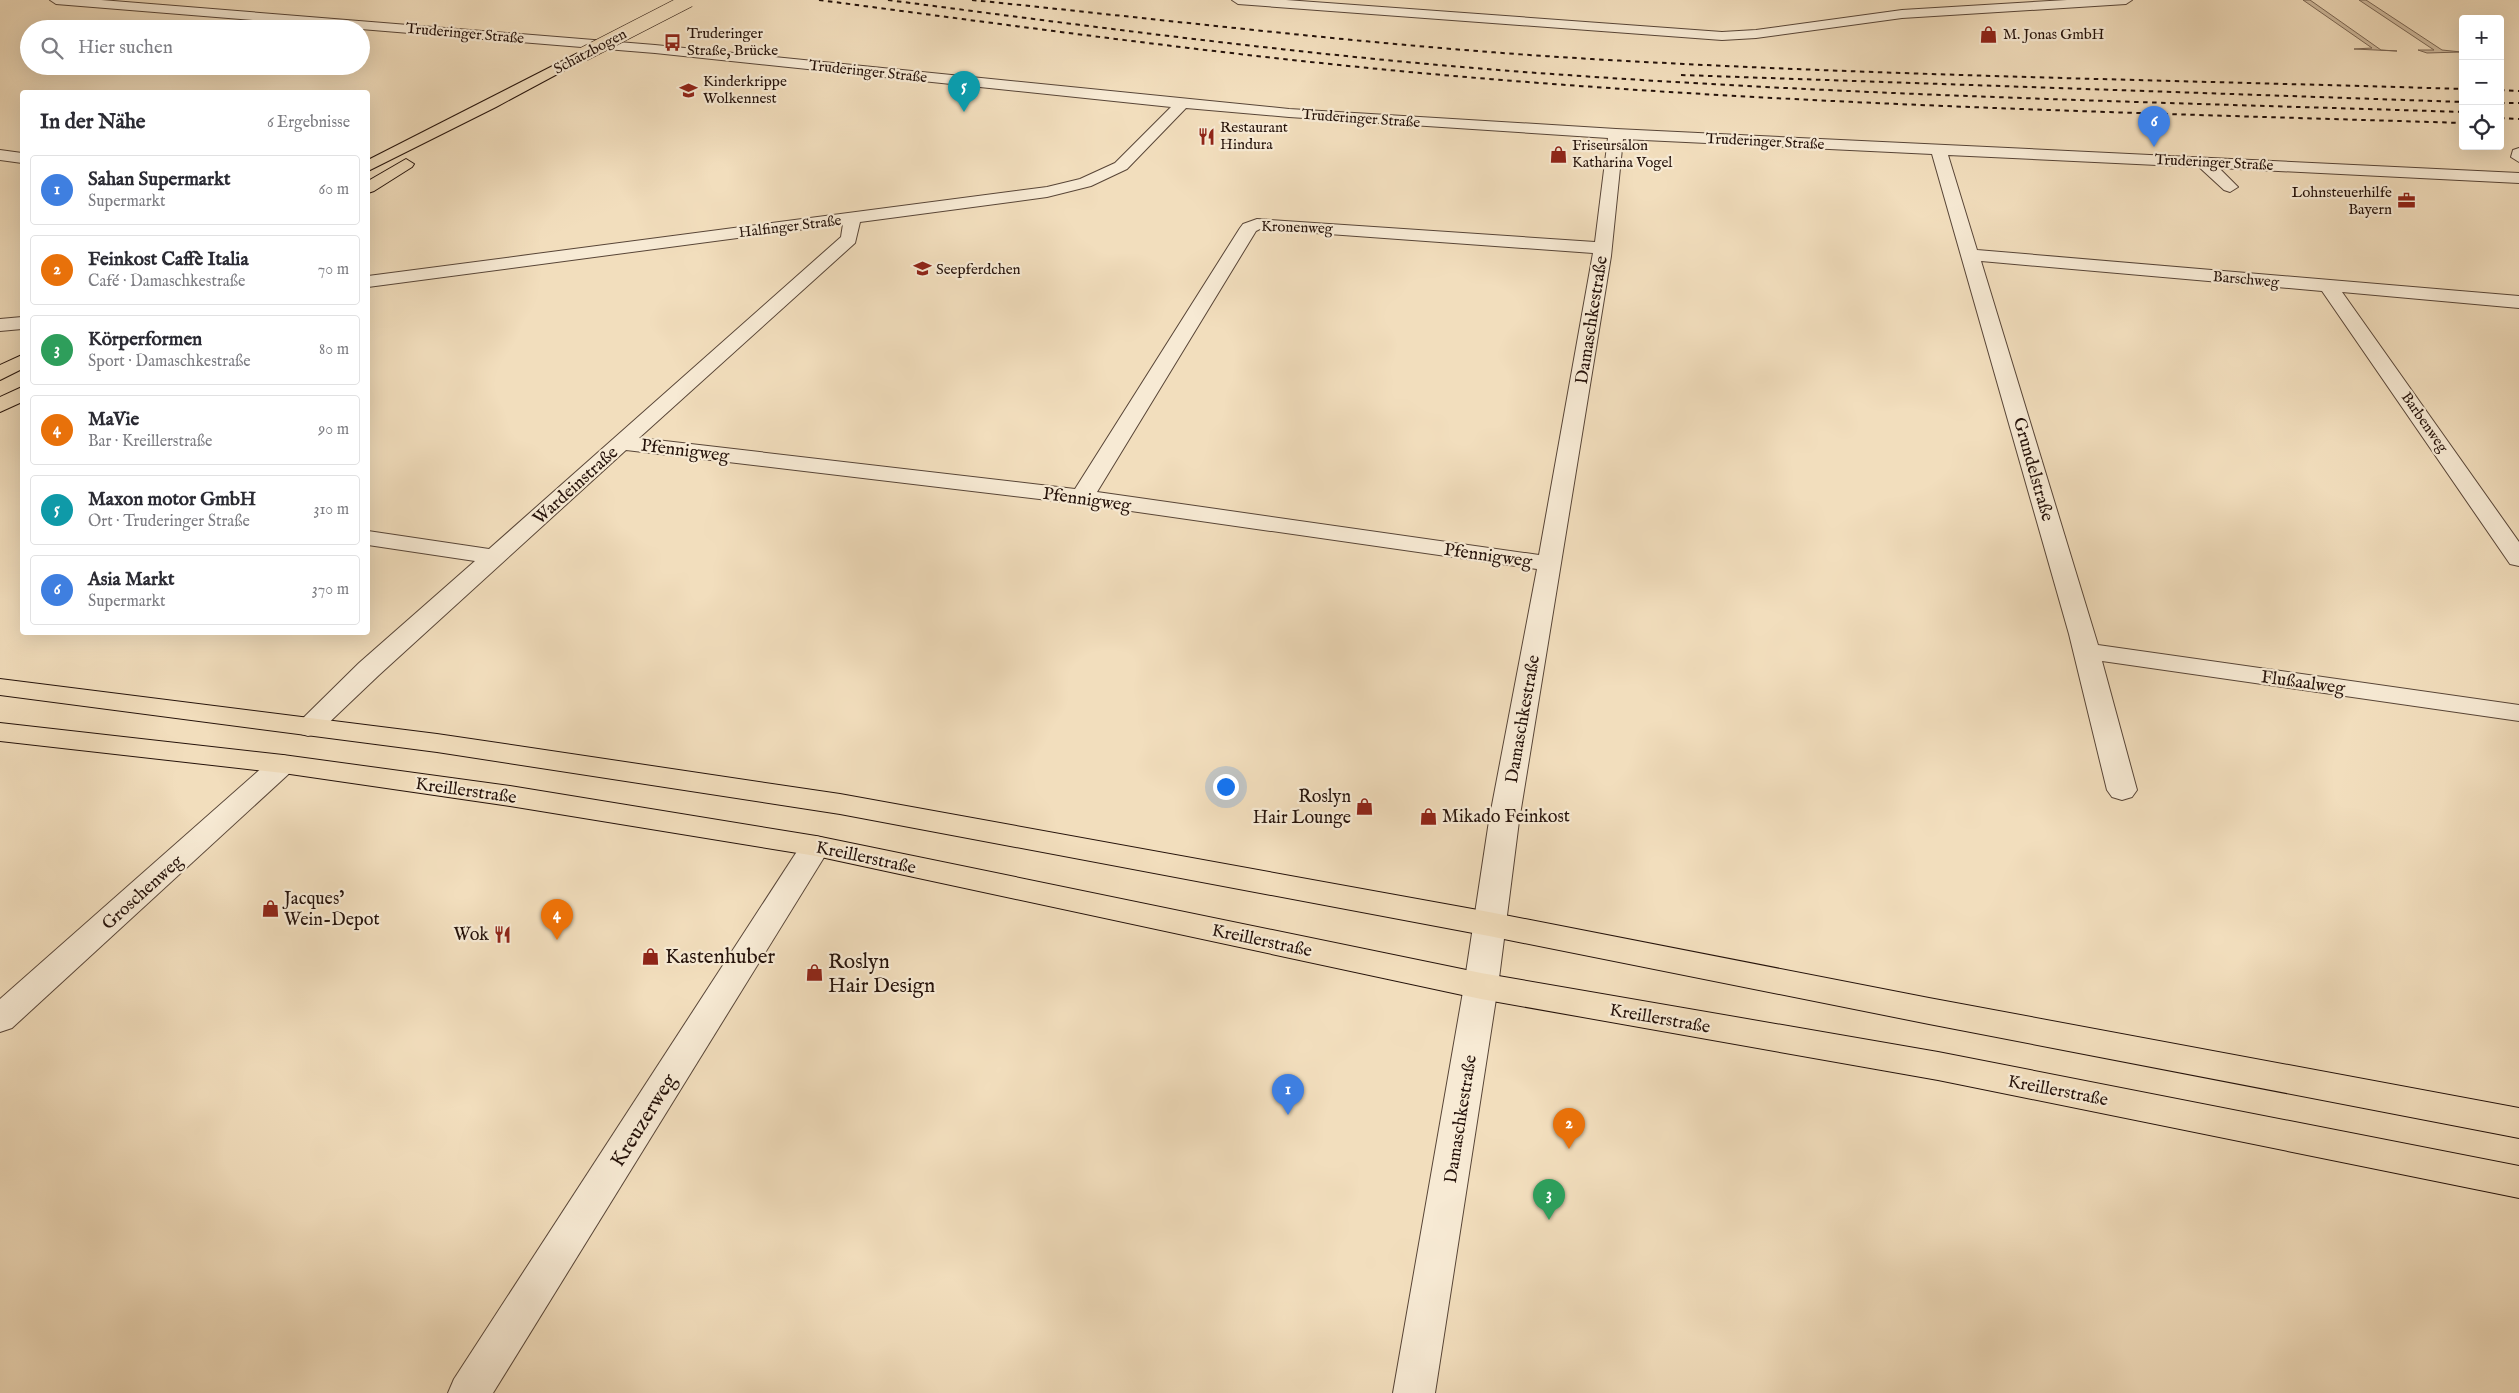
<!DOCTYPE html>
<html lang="de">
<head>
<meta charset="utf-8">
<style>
  :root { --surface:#fff; --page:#f2f2f3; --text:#2b2b33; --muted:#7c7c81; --line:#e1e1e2; --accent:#8f2418 }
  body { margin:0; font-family:"IM FELL English",serif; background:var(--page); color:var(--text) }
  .controls { position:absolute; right:15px; top:15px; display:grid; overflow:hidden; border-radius:5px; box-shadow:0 5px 20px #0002 }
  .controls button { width:45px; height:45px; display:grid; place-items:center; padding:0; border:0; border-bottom:1px solid var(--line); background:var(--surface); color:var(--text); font:25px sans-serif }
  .you { position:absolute; left:1225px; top:786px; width:18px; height:18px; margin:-12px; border:4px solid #fff; border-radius:50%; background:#1a73e8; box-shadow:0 0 0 8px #1a73e833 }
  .badge { display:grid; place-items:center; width:32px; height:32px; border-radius:50%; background:var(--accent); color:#fff; font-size:16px; font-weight:700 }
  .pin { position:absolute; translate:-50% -41px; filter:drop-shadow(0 1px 2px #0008) }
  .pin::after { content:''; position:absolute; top:26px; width:18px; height:15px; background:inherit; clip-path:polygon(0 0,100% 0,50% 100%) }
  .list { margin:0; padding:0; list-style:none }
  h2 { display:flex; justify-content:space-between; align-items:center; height:65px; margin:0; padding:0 20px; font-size:21px }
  h2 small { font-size:16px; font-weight:400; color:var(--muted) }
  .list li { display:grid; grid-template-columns:32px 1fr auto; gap:15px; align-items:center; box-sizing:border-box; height:70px; margin:0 10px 10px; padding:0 10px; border:1px solid var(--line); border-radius:5px }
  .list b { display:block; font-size:19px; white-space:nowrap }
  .list p { margin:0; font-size:16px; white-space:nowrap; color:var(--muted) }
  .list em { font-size:16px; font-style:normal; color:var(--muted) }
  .icon { flex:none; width:28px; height:28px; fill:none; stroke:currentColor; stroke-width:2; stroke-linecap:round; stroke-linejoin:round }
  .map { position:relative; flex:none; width:2519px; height:1393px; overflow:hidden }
  .search { position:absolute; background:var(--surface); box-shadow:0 5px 20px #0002; left:20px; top:20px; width:350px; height:55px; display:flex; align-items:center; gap:12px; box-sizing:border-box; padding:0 18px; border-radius:28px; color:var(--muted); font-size:19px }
  .panel { position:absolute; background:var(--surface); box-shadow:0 5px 20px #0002; left:20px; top:90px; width:350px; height:545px; border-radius:5px }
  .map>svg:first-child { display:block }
</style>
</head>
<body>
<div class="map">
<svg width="2519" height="1393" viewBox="0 0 2519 1393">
  <rect width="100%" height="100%" fill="#f2debd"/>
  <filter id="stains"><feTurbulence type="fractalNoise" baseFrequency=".004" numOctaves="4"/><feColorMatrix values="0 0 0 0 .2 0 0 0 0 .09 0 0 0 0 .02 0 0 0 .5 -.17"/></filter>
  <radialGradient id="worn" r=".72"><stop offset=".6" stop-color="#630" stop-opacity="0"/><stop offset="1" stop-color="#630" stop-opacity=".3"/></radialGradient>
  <!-- green -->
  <g fill="#cfbb9f" stroke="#7a6654">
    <path d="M 2303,0 L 2310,0 L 2381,50 L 2397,51 L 2354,49 L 2372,48 Z"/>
    <path d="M 2359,0 L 2366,0 L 2442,50 L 2461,52 L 2427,53 L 2418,50 L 2434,50 Z"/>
  </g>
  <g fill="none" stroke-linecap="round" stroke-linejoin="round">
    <defs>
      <g id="minor">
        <path d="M 50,0 L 101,0 L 655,45 L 1289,109 L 1616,129 L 2519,173 L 2519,183 L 2219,168 L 2238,187 L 2230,192 L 2224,190 L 2199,167 L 1948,155 L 1977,250 L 2519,296 L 2519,308 L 2342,292 L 2519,542 L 2519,566 L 2510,564 L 2322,291 L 1981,261 L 2098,645 L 2519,705 L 2519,721 L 2102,661 L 2137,790 L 2132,797 L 2122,800 L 2112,797 L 2107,790 L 2069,634 L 1932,154 L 1623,139 L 1611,256 L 1519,821 L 1498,986 L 1435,1393 L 1393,1393 L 1464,986 L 1489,821 L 1537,569 L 1082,504 L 626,450 L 379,675 L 318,733 L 308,736 L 298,733 L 294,727 L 359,663 L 475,561 L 368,545 L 368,531 L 489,549 L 841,237 L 843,224 L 368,287 L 368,276 L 1047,187 L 1080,179 L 1115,163 L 1171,107 L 655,53 L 56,4 ZM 1186,108 L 1289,117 L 1608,138 L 1595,242 L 1257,219 L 1243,224 L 1240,228 L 1075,489 L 639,438 L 855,243 L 860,222 L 1047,197 L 1091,186 L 1127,169 ZM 1260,229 L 1593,253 L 1539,555 L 1097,492 L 1256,231 Z"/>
        <path d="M 1232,0 L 1286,0 L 1722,32 L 1756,30 L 1902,10 L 2067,0 L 2132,0 L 2126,4 L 1902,18 L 1756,38 L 1722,40 L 1238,4 Z"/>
        <path d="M 2519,148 L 2519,162 L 2511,157 L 2513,150 Z"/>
        <path d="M 0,150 L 22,153 L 22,163 L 0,160 Z"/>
        <path d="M 22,317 L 22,329 L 0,331 L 0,319 Z"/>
        <path d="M 283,755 L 293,758 L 297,764 L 293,770 L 12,1028 L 0,1032 L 0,999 L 273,758 Z"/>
        <path d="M 816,836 L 827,839 L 831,846 L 493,1393 L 448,1393 L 454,1379 L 805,839 Z"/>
      </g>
      <g id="major">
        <path d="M 584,50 L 591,54 L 589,57 L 496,107 L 368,171 L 368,160 Z"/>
        <path d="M 406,159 L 414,164 L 412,167 L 374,191 L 368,193 L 368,181 Z"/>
        <path d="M 22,355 L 22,369 L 0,380 L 0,365 Z"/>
        <path d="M 22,387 L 22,402 L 0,412 L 0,397 Z"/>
        <path d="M 0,679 L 437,734 L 840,794 L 1489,912 L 1929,998 L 2519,1108 L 2519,1138 L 1929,1024 L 1489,936 L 840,814 L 437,752 L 0,695 Z"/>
        <path d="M 0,723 L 283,755 L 510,786 L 816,836 L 1481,973 L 1938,1052 L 2519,1166 L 2519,1198 L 1938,1080 L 1481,999 L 816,856 L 510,806 L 283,773 L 0,741 Z"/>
      </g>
    </defs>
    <!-- minor casing -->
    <use href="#minor" stroke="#584537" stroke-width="2"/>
    <!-- major casing -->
    <use href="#major" stroke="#25120a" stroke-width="2"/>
    <!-- minor -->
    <use href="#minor" fill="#f7ead4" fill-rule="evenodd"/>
    <!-- major -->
    <use href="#major" fill="#f2debd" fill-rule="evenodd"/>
    <!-- rail -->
    <g stroke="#25120a" stroke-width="2" stroke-dasharray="4.5 4.5" stroke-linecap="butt">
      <path d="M 819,0 C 1046,30 1274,62 1502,80 C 1822,106 2143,113 2463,123"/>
      <path d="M 888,0 C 1095,27 1303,55 1511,71 C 1828,95 2146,102 2463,112"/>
      <path d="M 972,0 C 1178,21 1385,47 1592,59 C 1882,76 2173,80 2463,89"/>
      <path d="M 1681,75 L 2463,102"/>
      <path d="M 2500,90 L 2519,91"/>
      <path d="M 2500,103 L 2519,103"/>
      <path d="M 2500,118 L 2519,119"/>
    </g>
    <defs>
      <path id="major-bridge" d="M 584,54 L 689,0"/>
    </defs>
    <!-- major-bridge casing -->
    <use href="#major-bridge" stroke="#25120a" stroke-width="15" stroke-linecap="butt"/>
    <!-- major-bridge -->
    <use href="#major-bridge" stroke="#f2debd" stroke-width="14"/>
  </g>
  <!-- icons -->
  <defs>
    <symbol id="shop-bare" viewBox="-9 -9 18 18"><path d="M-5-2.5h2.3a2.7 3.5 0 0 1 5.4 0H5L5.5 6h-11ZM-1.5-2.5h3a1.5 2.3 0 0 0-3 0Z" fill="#8f2418" stroke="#f7ead4" stroke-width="2.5" paint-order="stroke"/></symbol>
    <symbol id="bus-bare" viewBox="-9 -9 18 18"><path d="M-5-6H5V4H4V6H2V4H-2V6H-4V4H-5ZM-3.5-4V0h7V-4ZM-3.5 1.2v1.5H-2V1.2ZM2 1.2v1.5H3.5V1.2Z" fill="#8f2418" stroke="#f7ead4" stroke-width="2.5" paint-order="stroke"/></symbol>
    <symbol id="school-bare" viewBox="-9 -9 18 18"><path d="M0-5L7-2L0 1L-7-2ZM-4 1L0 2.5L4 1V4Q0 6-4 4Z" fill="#8f2418" stroke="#f7ead4" stroke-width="2.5" paint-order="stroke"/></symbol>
    <symbol id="restaurant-bare" viewBox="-9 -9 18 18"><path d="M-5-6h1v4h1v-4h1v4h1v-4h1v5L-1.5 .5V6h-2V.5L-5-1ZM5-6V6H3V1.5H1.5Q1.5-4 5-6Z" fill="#8f2418" stroke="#f7ead4" stroke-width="2.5" paint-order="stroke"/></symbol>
    <symbol id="office-bare" viewBox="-9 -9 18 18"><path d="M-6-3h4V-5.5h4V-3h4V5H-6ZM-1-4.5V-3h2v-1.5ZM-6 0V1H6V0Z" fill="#8f2418" stroke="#f7ead4" stroke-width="2.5" paint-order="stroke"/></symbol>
  </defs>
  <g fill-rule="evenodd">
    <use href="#shop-bare" x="1976" y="22" width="25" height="25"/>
    <use href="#bus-bare" x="660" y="30" width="25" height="25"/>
    <use href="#school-bare" x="676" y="78" width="25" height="25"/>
    <use href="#restaurant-bare" x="1194" y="124" width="25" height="25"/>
    <use href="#shop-bare" x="1546" y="142" width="25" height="25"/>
    <use href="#office-bare" x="2394" y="188" width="25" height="25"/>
    <use href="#school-bare" x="910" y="256" width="25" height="25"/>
    <use href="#shop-bare" x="1352" y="794" width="25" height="25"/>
    <use href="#shop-bare" x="1416" y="804" width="25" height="25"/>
    <use href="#shop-bare" x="258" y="896" width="25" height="25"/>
    <use href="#restaurant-bare" x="490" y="922" width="25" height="25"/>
    <use href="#shop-bare" x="638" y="944" width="25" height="25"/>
    <use href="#shop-bare" x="802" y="960" width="25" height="25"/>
  </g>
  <g text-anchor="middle" stroke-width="4.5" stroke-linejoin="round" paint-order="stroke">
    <!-- far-street labels -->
    <g font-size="15" fill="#25120a" stroke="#f7ead4">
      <text transform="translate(465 33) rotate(5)" y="5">Truderinger Straße</text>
      <text transform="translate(590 51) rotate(-28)" y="5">Schatzbogen</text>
      <text transform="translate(868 71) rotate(6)" y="5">Truderinger Straße</text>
      <text transform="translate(1361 118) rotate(4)" y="5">Truderinger Straße</text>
      <text transform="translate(1765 141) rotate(3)" y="5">Truderinger Straße</text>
      <text transform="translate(2214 162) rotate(3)" y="5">Truderinger Straße</text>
      <text transform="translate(790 226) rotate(-7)" y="5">Halfinger Straße</text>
      <text transform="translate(1297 227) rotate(2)" y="5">Kronenweg</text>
      <text transform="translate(2246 279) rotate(5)" y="5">Barschweg</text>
      <text transform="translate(2425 422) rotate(55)" y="5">Barbenweg</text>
    </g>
    <!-- far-poi labels -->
    <g font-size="15" fill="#25120a" stroke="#f7ead4" text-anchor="start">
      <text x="687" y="38">Truderinger<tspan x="687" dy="17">Straße, Brücke</tspan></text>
      <text x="2003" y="39">M. Jonas GmbH</text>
      <text x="703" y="86">Kinderkrippe<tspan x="703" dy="17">Wolkennest</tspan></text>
      <text x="1220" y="132">Restaurant<tspan x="1220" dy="17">Hindura</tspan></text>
      <text x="1572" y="150">Friseursalon<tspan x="1572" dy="17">Katharina Vogel</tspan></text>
      <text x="2392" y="197" text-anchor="end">Lohnsteuerhilfe<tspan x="2392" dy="17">Bayern</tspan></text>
      <text x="936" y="274">Seepferdchen</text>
    </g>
    <!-- street labels -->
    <g font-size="18" fill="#25120a" stroke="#f7ead4">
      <text transform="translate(1591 320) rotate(-81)" y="6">Damaschkestraße</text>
      <text transform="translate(685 450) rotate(7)" y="6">Pfennigweg</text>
      <text transform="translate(2034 469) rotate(74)" y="6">Grundelstraße</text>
      <text transform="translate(575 485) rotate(-42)" y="6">Wardeinstraße</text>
      <text transform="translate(1087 499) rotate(8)" y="6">Pfennigweg</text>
      <text transform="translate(1488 555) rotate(8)" y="6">Pfennigweg</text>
      <text transform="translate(2303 682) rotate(8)" y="6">Flußaalweg</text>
      <text transform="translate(1522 719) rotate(-80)" y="6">Damaschkestraße</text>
      <text transform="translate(466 790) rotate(8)" y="6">Kreillerstraße</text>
      <text transform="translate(866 857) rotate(12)" y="6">Kreillerstraße</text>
      <text transform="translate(142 892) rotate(-42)" y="6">Groschenweg</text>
      <text transform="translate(1262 940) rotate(12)" y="6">Kreillerstraße</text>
      <text transform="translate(1660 1018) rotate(10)" y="6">Kreillerstraße</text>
      <text transform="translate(2058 1090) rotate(11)" y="6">Kreillerstraße</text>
      <text transform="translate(1460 1119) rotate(-81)" y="6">Damaschkestraße</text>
    </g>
    <!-- poi labels -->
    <g font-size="18" fill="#25120a" stroke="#f7ead4" text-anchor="end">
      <text x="1351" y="802">Roslyn<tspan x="1351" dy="21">Hair Lounge</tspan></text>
      <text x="1442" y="822" text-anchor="start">Mikado Feinkost</text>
      <text x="284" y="904" text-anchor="start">Jacques’<tspan x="284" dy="21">Wein-Depot</tspan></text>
      <text x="489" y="940">Wok</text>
    </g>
    <!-- near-poi labels -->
    <g font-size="21" fill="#25120a" stroke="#f7ead4" text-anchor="start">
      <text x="665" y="963">Kastenhuber</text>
      <text x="828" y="968">Roslyn<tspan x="828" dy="24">Hair Design</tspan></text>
    </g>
    <!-- near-street labels -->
    <g font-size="21" fill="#25120a" stroke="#f7ead4">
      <text transform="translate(643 1120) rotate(-58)" y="7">Kreuzerweg</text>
    </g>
  </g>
  <rect width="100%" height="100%" filter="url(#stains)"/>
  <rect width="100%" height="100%" fill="url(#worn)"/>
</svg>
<div class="controls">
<button>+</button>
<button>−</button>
<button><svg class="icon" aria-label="locate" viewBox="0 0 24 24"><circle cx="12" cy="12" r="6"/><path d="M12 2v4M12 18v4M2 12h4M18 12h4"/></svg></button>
</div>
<div class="you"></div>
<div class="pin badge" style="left:1288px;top:1115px;background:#3f7fe0">1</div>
<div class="pin badge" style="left:1569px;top:1149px;background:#e8710a">2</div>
<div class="pin badge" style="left:1549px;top:1220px;background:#2e9e5b">3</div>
<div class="pin badge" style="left:557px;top:940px;background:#e8710a">4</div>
<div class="pin badge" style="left:964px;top:112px;background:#0f9aa8">5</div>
<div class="pin badge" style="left:2154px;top:147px;background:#3f7fe0">6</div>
<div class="search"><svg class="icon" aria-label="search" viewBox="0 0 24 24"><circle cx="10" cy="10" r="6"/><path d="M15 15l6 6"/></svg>Hier suchen</div>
<section class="panel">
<h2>In der Nähe<small>6 Ergebnisse</small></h2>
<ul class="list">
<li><span class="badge" style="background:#3f7fe0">1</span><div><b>Sahan Supermarkt</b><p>Supermarkt</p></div><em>60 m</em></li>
<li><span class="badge" style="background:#e8710a">2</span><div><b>Feinkost Caffè Italia</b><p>Café · Damaschkestraße</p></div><em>70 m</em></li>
<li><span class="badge" style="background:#2e9e5b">3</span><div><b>Körperformen</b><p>Sport · Damaschkestraße</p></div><em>80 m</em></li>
<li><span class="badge" style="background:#e8710a">4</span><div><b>MaVie</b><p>Bar · Kreillerstraße</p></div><em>90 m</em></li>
<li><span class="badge" style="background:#0f9aa8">5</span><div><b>Maxon motor GmbH</b><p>Ort · Truderinger Straße</p></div><em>310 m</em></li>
<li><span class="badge" style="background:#3f7fe0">6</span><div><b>Asia Markt</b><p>Supermarkt</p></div><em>370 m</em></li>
</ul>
</section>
</div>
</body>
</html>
